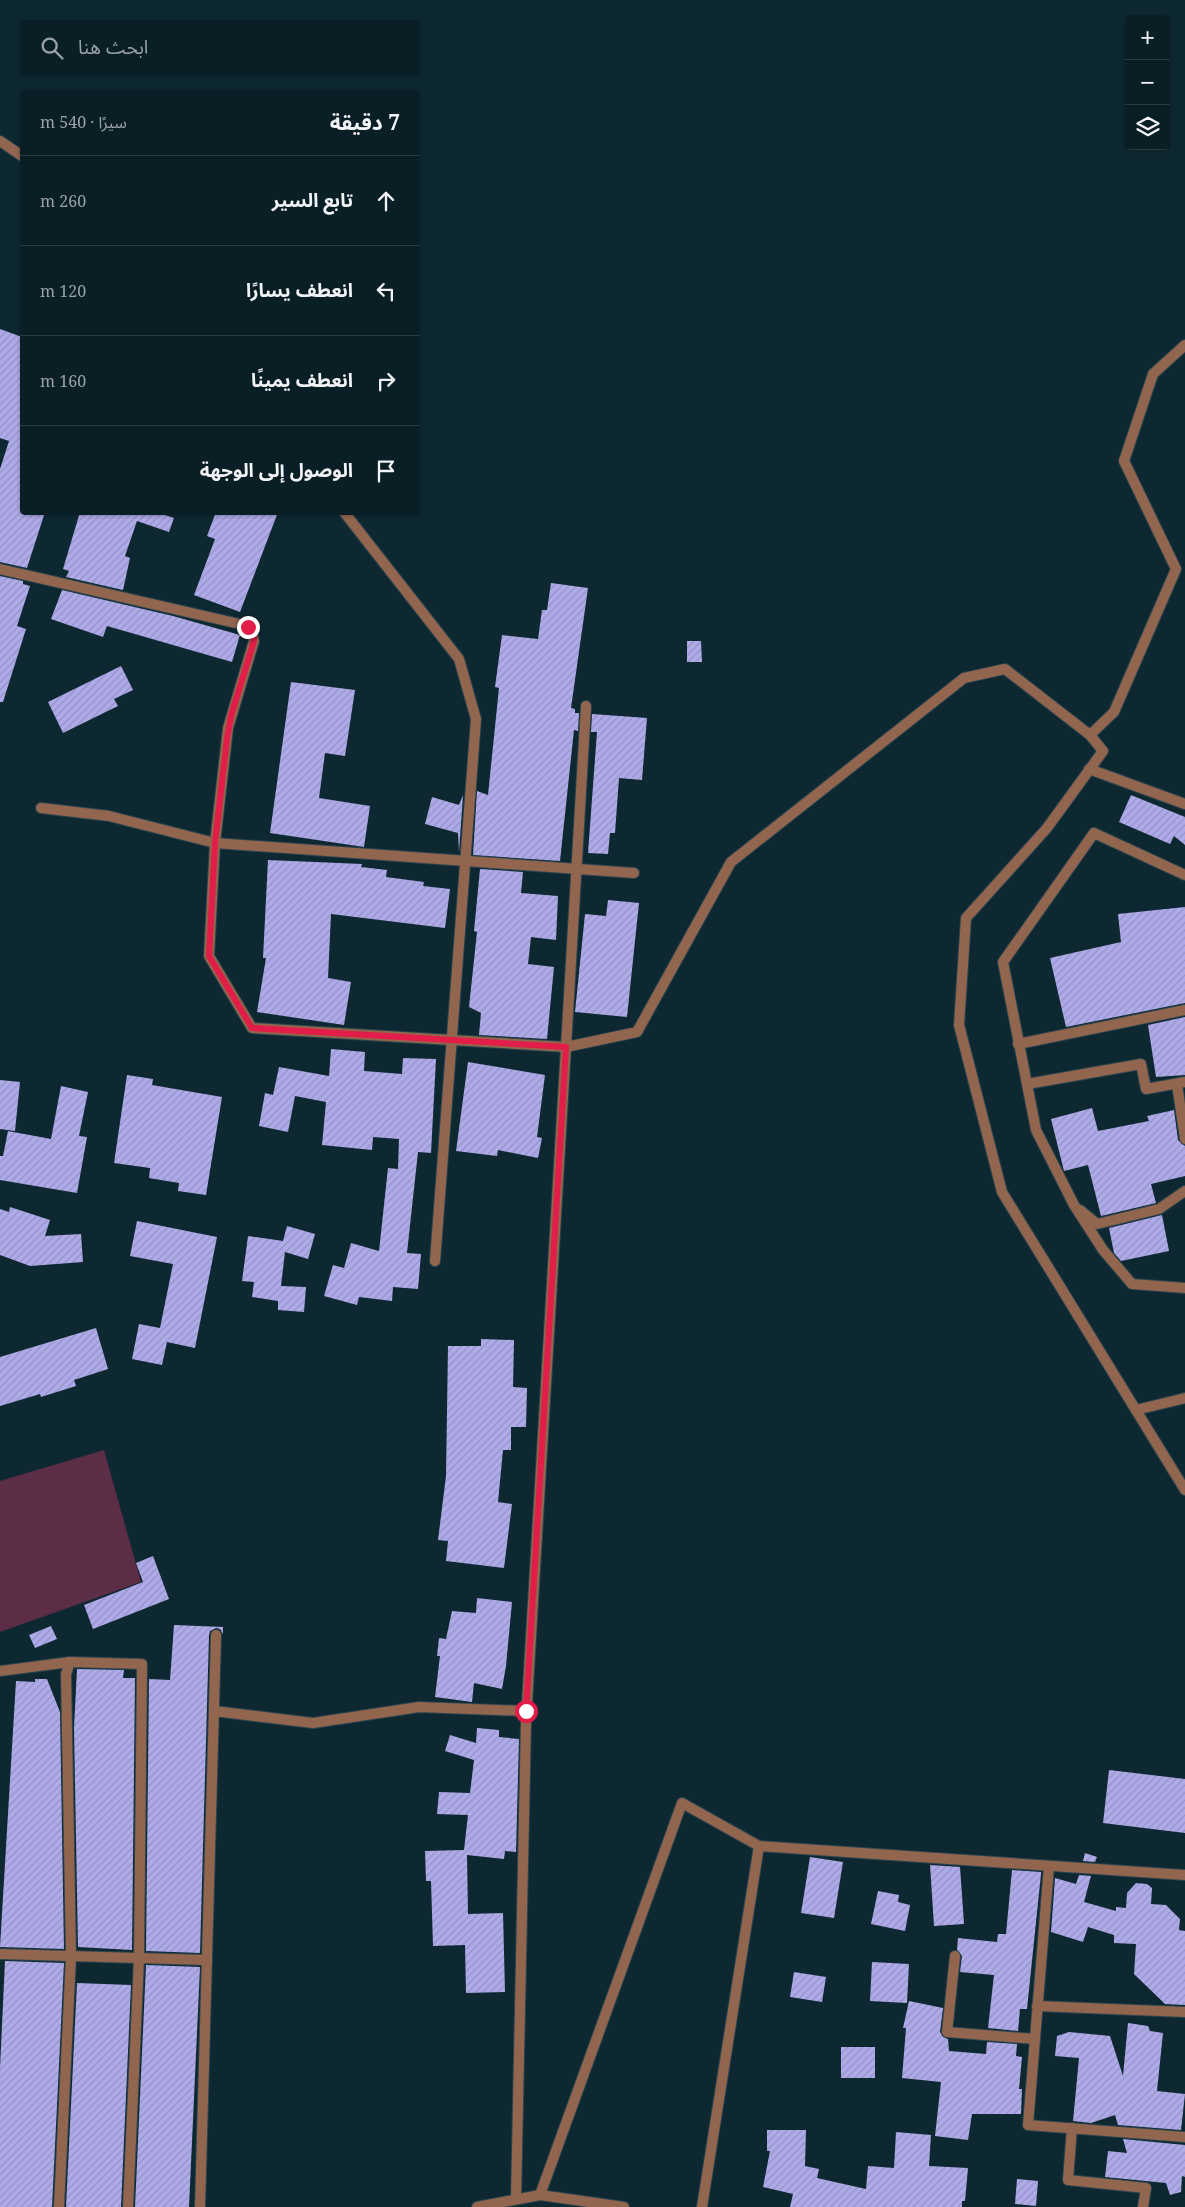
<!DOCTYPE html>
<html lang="ar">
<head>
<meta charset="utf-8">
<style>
  :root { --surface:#0a1e26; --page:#182b32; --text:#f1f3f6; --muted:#99a2a7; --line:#2a3c43 }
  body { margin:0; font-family:"Noto Serif","Noto Sans Arabic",serif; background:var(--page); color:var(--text); direction:rtl }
  .controls { position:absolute; right:15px; top:15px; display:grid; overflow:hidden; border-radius:5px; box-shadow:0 1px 4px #0004 }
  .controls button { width:45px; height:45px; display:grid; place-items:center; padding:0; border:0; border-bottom:1px solid var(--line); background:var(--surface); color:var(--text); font:25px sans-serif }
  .stop { position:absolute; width:15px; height:15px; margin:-11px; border:4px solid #e11d48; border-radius:50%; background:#fff }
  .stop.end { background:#e11d48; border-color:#fff; box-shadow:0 1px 5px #0008 }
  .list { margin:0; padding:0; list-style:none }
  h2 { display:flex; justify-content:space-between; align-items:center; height:65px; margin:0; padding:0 20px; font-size:21px }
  h2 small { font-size:16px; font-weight:400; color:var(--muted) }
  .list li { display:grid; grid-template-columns:32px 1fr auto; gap:15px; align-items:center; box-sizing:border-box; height:90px; padding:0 20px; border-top:1px solid var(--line) }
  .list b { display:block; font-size:19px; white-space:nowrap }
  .list em { font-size:16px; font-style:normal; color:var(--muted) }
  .icon { flex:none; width:28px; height:28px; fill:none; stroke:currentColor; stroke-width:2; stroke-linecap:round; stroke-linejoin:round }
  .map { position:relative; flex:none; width:1185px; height:2207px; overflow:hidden; direction:ltr }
  .search { position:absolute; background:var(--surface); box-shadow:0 1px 4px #0004; left:20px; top:20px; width:400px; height:55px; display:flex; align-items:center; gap:12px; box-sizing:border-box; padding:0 18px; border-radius:5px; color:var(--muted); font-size:19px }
  .panel { position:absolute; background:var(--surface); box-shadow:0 1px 4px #0004; left:20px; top:90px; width:400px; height:425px; border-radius:5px; direction:rtl }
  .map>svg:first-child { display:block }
</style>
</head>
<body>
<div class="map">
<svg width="1185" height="2207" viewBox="0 0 1185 2207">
  <defs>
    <pattern id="building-hatch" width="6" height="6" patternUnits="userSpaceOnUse" patternTransform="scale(1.25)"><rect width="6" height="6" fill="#afaae9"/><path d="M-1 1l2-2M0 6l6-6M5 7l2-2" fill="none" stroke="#9492c2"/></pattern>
  </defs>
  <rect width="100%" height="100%" fill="#0e2832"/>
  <!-- pitch -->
  <path fill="#5b2d46" d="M 104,1450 L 141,1582 L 0,1632 L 0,1481 Z"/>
  <!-- building -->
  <g fill="url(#building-hatch)">
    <path d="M 0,329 L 22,337 L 22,512 L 45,512 L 27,568 L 0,562 L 0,469 L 9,441 L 0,438 Z"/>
    <path d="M 80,512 L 156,512 L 174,518 L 169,532 L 137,521 L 125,556 L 130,558 L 123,590 L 66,577 L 69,571 L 63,569 Z"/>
    <path d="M 216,512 L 278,512 L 240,612 L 194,595 L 215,539 L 207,536 Z"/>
    <path d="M 0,576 L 23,581 L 23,584 L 30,586 L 17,626 L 26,629 L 3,702 L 0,702 Z"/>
    <path d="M 551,583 L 588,588 L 571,708 L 575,709 L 575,713 L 579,713 L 578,731 L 574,730 L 560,861 L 473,855 L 477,791 L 488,795 L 499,688 L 495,687 L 502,635 L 538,639 L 542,610 L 547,610 Z"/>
    <path d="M 62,590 L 173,616 L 240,635 L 232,662 L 107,626 L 103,637 L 51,619 Z"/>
    <path d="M 687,641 L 701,641 L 702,662 L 687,662 Z"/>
    <path d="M 121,666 L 133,690 L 114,699 L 118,706 L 63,733 L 48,702 Z"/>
    <path d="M 291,682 L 355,690 L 345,756 L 325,753 L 319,798 L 370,806 L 364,847 L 270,833 Z"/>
    <path d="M 592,714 L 647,718 L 642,780 L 619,778 L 615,833 L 610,833 L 608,854 L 588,853 L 597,732 L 591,732 Z"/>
    <path d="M 463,795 L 459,852 L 458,833 L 425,824 L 432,797 L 459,805 Z"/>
    <path d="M 1131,795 L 1185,817 L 1185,845 L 1174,836 L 1170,844 L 1119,822 Z"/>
    <path d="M 268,860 L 362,864 L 361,867 L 387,870 L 386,877 L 424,882 L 423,886 L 450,889 L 445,928 L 331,914 L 328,978 L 351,982 L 344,1025 L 257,1012 L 266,958 L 263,958 Z"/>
    <path d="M 480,869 L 523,872 L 521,893 L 558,896 L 556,940 L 531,937 L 528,964 L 554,967 L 547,1039 L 479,1035 L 481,1013 L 469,1007 L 477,932 L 474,931 Z"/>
    <path d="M 608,900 L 639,903 L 627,1017 L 575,1012 L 585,914 L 606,916 Z"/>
    <path d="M 1185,907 L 1185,1003 L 1066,1027 L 1050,958 L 1121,942 L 1118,914 Z"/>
    <path d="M 1185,1017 L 1185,1075 L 1156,1077 L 1148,1025 Z"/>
    <path d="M 331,1049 L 365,1052 L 364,1071 L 402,1074 L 403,1058 L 436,1059 L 431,1153 L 418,1152 L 407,1253 L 421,1254 L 418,1289 L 393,1287 L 392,1301 L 359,1297 L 357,1305 L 324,1296 L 333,1265 L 344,1268 L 351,1243 L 379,1251 L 388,1168 L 398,1169 L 399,1139 L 373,1137 L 372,1150 L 322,1145 L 326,1102 L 295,1096 L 288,1132 L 259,1126 L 265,1093 L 273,1095 L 279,1067 L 329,1076 Z"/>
    <path d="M 468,1062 L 545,1075 L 537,1137 L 542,1138 L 538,1158 L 498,1150 L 497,1156 L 456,1151 Z"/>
    <path d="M 127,1075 L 153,1079 L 152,1085 L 222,1097 L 206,1195 L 178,1191 L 179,1183 L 149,1178 L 150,1168 L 114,1163 Z"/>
    <path d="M 0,1080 L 20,1082 L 15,1131 L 0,1129 Z"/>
    <path d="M 61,1086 L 88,1092 L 79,1136 L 87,1137 L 77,1193 L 0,1180 L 0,1156 L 3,1156 L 8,1131 L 51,1139 Z"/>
    <path d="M 1092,1108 L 1098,1131 L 1149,1121 L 1147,1116 L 1174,1110 L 1178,1140 L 1185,1146 L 1185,1176 L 1151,1184 L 1156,1203 L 1101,1216 L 1088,1165 L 1064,1171 L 1051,1119 Z"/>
    <path d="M 10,1207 L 50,1220 L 45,1236 L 81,1234 L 83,1262 L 30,1266 L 0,1255 L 0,1209 L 9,1212 Z"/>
    <path d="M 1162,1215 L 1169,1251 L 1121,1261 L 1114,1253 L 1109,1228 Z"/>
    <path d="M 137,1221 L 217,1237 L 195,1348 L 167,1342 L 162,1365 L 132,1359 L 139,1324 L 160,1328 L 173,1264 L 130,1256 Z"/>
    <path d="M 287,1226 L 315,1234 L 308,1259 L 285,1252 L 281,1286 L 306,1287 L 304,1312 L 278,1310 L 278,1301 L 252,1297 L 254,1282 L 242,1281 L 248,1236 L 283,1241 Z"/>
    <path d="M 96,1328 L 108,1369 L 74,1380 L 76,1386 L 41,1397 L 40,1394 L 0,1406 L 0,1357 Z"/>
    <path d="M 481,1339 L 514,1340 L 513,1387 L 527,1388 L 526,1427 L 511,1427 L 511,1450 L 503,1450 L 498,1502 L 512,1504 L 504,1568 L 446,1561 L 448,1541 L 438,1540 L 446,1476 L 448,1346 L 481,1346 Z"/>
    <path d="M 153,1556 L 169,1599 L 93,1629 L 84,1605 L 143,1582 L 136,1563 Z"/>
    <path d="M 477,1598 L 512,1602 L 506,1666 L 502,1689 L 474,1683 L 472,1702 L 435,1697 L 440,1656 L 437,1656 L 439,1638 L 446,1639 L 452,1611 L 476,1613 Z"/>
    <path d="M 174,1625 L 223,1627 L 223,1634 L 220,1629 L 216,1628 L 210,1631 L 209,1635 L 200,1953 L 146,1951 L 149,1679 L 170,1680 Z"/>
    <path d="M 51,1626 L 57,1639 L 35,1648 L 29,1635 Z"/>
    <path d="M 77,1669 L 124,1670 L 123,1678 L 135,1678 L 132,1950 L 78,1947 L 74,1728 Z"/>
    <path d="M 35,1679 L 47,1679 L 60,1712 L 64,1949 L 0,1947 L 16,1681 L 35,1682 Z"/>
    <path d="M 477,1728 L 499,1730 L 499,1737 L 519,1739 L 516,1852 L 505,1851 L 504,1859 L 467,1855 L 468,1914 L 503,1913 L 505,1992 L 466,1993 L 465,1945 L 433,1946 L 431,1881 L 426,1881 L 425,1851 L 464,1850 L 468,1815 L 437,1814 L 439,1792 L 470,1793 L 474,1760 L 445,1751 L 450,1735 L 476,1743 Z"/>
    <path d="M 1109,1770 L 1185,1779 L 1185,1833 L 1103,1823 Z"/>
    <path d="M 1085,1853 L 1097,1857 L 1095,1862 L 1083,1861 Z"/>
    <path d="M 810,1857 L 843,1862 L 834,1918 L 801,1913 Z"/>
    <path d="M 930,1865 L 960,1867 L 964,1924 L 934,1926 Z"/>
    <path d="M 1012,1870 L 1041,1872 L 1041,1874 L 1027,2009 L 1020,2009 L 1018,2031 L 988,2028 L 994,1975 L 960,1972 L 962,1956 L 957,1950 L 958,1938 L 997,1942 L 998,1934 L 1006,1934 Z"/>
    <path d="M 1079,1875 L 1091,1876 L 1084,1902 L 1116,1911 L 1116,1907 L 1126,1908 L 1127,1893 L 1136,1883 L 1147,1884 L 1152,1888 L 1151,1904 L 1166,1905 L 1180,1919 L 1179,1930 L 1185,1931 L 1185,2005 L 1165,2004 L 1134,1974 L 1136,1944 L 1114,1943 L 1114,1935 L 1088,1927 L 1083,1942 L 1051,1932 L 1055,1878 L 1076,1884 Z"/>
    <path d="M 878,1891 L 899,1895 L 898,1902 L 910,1905 L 905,1931 L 871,1924 Z"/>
    <path d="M 5,1961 L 64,1963 L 52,2207 L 0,2207 L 0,2068 Z"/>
    <path d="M 872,1962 L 909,1964 L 907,2003 L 870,2001 Z"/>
    <path d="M 146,1965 L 200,1967 L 189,2207 L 135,2207 Z"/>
    <path d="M 794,1972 L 826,1977 L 822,2002 L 790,1997 Z"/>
    <path d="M 77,1983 L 131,1985 L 121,2207 L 66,2207 Z"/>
    <path d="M 909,2001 L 943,2008 L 940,2032 L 943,2037 L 948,2039 L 949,2051 L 986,2054 L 987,2042 L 1017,2044 L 1016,2056 L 1022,2057 L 1019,2089 L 1022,2089 L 1021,2114 L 972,2114 L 968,2140 L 935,2136 L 941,2082 L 902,2078 L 906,2028 L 903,2028 Z"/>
    <path d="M 1128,2023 L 1148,2026 L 1150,2031 L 1163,2033 L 1157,2091 L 1185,2094 L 1181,2130 L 1118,2125 L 1115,2115 L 1091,2123 L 1073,2121 L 1079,2058 L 1055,2056 L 1057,2036 L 1069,2032 L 1110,2036 L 1123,2076 Z"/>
    <rect x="841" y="2047" width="34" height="31"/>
    <path d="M 767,2130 L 806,2130 L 805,2166 L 819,2169 L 817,2178 L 866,2189 L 868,2166 L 894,2168 L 896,2132 L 931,2135 L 929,2166 L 968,2168 L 965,2201 L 962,2201 L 962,2207 L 790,2207 L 793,2194 L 763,2187 L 770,2151 L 767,2151 Z"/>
    <path d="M 1123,2139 L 1185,2145 L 1185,2177 L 1182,2176 L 1181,2192 L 1170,2195 L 1166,2183 L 1105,2177 L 1108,2151 L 1127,2153 Z"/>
    <path d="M 1017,2179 L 1038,2181 L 1036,2206 L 1015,2204 Z"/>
  </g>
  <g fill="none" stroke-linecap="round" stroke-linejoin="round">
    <defs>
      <g id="minor">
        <path d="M 0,141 L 22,156"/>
        <path d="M 344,512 L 459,659 L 476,719 L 435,1261"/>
        <path d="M 0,569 L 244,625 L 251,630 L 254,641 L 228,728 L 215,843 L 109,816 L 41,808"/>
        <path d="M 586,706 L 566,1047 L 637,1032 L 731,862 L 964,678 L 1005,669 L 1090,735 L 1103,751 L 1047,828 L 966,918 L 959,1025 L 1002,1192 L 1185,1490"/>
        <path d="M 1090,735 L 1114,712 L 1176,569 L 1124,461 L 1153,374 L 1185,345"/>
        <path d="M 1089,769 L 1185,804"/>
        <path d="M 1185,875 L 1094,833 L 1003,962 L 1036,1130 L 1074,1205 L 1103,1250 L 1132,1284 L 1185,1288"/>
        <path d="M 1018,1044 L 1185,1010"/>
        <path d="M 1027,1084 L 1141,1064 L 1146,1089 L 1185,1082"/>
        <path d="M 1177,1084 L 1185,1139"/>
        <path d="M 1080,1210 L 1097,1224 L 1159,1209 L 1185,1191"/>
        <path d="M 1136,1410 L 1185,1398"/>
        <path d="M 0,1671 L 70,1662"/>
        <path d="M 214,1711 L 313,1723 L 419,1707 L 526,1711"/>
        <path d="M 1049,1866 L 1028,2125 L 1185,2137"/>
        <path d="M 0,1954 L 207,1960"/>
        <path d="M 955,1956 L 947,2032 L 1035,2039"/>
        <path d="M 1037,2006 L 1185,2012"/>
        <path d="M 1072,2128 L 1068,2180 L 1146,2188 L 1143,2207"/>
        <path d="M 540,2195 L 624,2207"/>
        <path d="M 516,2199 L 526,1721 L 566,1047 L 252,1028 L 209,956 L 215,843 L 634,873"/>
        <path d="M 59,2207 L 71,1956 L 66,1674 L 70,1662 L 142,1664 L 139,1958 L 128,2207"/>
        <path d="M 200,2207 L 216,1635"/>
        <path d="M 702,2207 L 759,1846"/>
      </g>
      <path id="tertiary" d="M 477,2207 L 540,2195 L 682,1803 L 759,1846 L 1185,1875"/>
    </defs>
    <!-- minor casing -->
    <use href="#minor" stroke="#2b444e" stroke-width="12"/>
    <!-- tertiary casing -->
    <use href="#tertiary" stroke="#2b444e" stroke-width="12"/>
    <!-- minor -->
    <use href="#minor" stroke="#92654e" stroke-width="10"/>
    <!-- tertiary -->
    <use href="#tertiary" stroke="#92654e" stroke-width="10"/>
  </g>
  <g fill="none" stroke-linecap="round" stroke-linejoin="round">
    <!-- route -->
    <path stroke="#e11d48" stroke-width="6" d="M 248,627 L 254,635 L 254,641 L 231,716 L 227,739 L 215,843 L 209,956 L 252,1028 L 566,1047 L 526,1711"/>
  </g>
</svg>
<div class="controls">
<button>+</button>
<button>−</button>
<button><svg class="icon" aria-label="layers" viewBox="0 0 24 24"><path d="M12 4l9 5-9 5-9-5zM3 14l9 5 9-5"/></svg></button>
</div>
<div class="stop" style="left:526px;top:1711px"></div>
<div class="stop end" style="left:248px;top:627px"></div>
<div class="search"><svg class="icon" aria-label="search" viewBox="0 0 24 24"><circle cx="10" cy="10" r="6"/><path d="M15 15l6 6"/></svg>ابحث هنا</div>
<section class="panel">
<h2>7 دقيقة<small>سيرًا · 540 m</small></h2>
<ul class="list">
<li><svg class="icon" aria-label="ahead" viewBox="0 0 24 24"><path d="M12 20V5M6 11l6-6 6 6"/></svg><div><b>تابع السير</b></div><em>260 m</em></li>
<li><svg class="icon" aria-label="left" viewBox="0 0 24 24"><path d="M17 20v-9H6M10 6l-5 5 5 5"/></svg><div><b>انعطف يسارًا</b></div><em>120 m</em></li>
<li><svg class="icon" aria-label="right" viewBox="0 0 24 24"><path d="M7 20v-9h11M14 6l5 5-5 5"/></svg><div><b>انعطف يمينًا</b></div><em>160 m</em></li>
<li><svg class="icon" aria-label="arrive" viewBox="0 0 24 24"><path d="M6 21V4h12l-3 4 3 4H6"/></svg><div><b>الوصول إلى الوجهة</b></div></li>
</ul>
</section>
</div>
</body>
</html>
